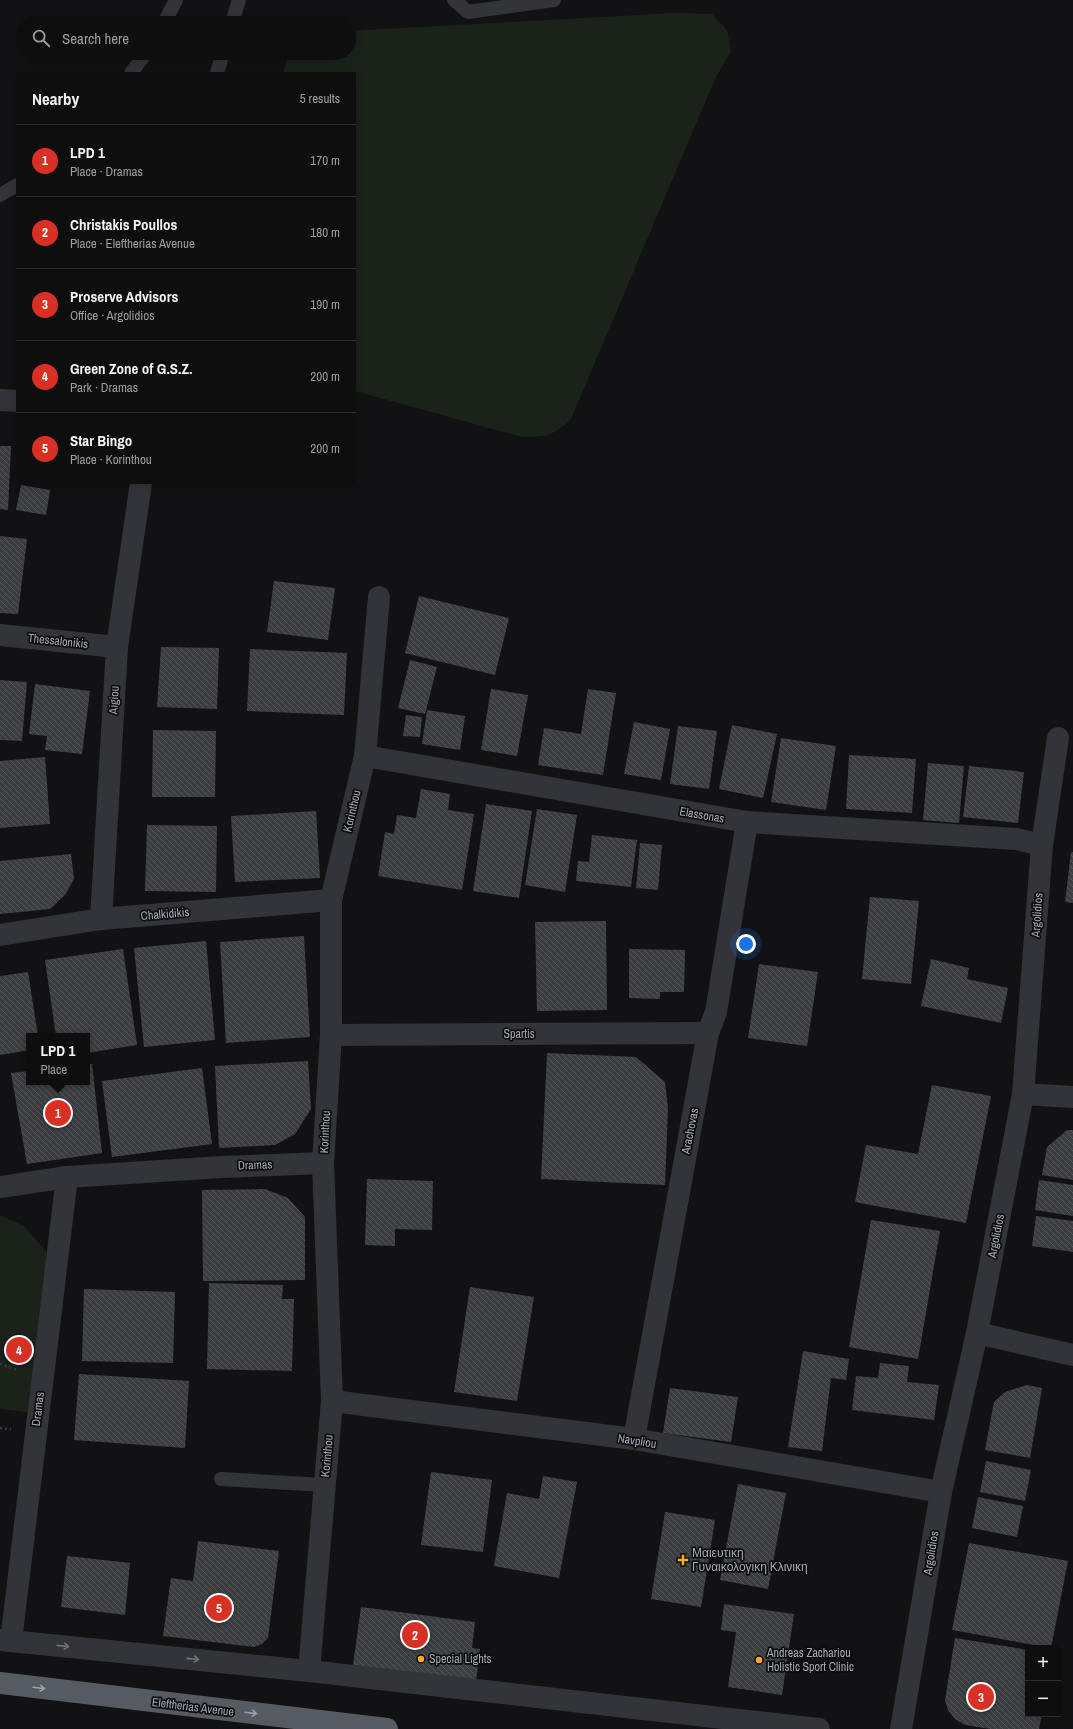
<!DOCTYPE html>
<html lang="en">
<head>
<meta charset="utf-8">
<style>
  :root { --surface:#0e0e0f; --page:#1c1c1d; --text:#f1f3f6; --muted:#9b9c9e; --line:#2e2e2f; --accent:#d93025 }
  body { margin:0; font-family:"Archivo Narrow",sans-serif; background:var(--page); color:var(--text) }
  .controls { position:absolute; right:12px; bottom:12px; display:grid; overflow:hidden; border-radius:0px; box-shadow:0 2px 10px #0003 }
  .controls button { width:36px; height:36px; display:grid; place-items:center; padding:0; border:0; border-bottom:1px solid var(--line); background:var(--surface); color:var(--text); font:20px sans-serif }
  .you { position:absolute; left:746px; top:944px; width:14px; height:14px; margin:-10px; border:3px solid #fff; border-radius:50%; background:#1a73e8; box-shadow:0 0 0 6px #1a73e833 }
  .badge { display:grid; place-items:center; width:26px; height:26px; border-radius:50%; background:var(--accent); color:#fff; font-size:13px; font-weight:700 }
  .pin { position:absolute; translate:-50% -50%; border:2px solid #fff; box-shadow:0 1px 4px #0006 }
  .popup { position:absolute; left:26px; top:1033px; width:64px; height:52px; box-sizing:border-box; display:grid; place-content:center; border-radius:0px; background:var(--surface); filter:drop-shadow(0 1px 3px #0005); font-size:13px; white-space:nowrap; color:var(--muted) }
  .popup b { font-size:15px; color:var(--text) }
  .popup::after { content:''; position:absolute; left:50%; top:100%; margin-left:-8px; border:8px solid transparent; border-top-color:var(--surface) }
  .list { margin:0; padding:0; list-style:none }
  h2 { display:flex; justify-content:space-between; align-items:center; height:52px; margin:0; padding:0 16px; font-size:17px }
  h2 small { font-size:13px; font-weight:400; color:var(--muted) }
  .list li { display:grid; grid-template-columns:26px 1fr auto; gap:12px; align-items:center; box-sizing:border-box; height:72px; padding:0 16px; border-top:1px solid var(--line) }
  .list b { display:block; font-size:15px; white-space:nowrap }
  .list p { margin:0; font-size:13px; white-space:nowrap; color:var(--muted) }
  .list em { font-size:13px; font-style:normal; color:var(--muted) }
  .icon { flex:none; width:22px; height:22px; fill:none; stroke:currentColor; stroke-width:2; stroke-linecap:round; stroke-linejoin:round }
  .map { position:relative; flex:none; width:1073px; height:1729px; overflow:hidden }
  .search { position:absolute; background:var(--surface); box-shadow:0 2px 10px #0003; left:16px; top:16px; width:340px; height:44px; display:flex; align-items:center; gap:10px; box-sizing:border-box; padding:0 14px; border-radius:22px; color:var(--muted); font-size:15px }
  .panel { position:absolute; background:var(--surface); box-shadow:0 2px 10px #0003; left:16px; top:72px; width:340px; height:412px; border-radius:0px }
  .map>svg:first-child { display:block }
</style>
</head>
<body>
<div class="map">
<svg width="1073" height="1729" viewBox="0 0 1073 1729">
  <defs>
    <pattern id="building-back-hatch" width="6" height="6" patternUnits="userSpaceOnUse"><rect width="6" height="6" fill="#3c3d41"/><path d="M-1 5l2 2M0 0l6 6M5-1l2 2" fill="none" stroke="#55565a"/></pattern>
  </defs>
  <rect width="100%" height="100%" fill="#121214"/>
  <!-- green -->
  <g fill="#1a221a">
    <path d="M 673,13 L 712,14 L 727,30 L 731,51 L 715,79 L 571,419 C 552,436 548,437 522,437 L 355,391 L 355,73 L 283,73 L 289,53 L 349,53 L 349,31 Z"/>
    <path d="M 0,1215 L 24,1226 L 46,1251 L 50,1291 L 27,1412 L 0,1409 Z"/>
  </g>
  <!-- building -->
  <g fill="url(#building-back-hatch)">
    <path d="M 0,446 L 11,446 L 8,510 L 0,509 Z"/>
    <path d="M 21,485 L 50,490 L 46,515 L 16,510 Z"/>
    <path d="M 0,536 L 27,539 L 18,614 L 0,613 Z"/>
    <path d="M 274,581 L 335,588 L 328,640 L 267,632 Z"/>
    <path d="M 419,596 L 509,618 L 495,675 L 405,653 Z"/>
    <path d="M 161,647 L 219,648 L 217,709 L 157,707 Z"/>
    <path d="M 250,649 L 347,653 L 344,715 L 247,711 Z"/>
    <path d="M 410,660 L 437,667 L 425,714 L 398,708 Z"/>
    <path d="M 0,680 L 27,682 L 22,741 L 0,740 Z"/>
    <path d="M 35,684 L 90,691 L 82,754 L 45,750 L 47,736 L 29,734 Z"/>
    <path d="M 491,689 L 528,695 L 517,756 L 481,750 Z"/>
    <path d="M 588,689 L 616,693 L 603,775 L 538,765 L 544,728 L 581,734 Z"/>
    <path d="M 427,710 L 465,716 L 460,750 L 422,744 Z"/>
    <path d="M 406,715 L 422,717 L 420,737 L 403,736 Z"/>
    <path d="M 634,722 L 670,729 L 661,780 L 624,774 Z"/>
    <path d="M 732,725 L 777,734 L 763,798 L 719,789 Z"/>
    <path d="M 678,726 L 717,731 L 709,789 L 670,784 Z"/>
    <path d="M 153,730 L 216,731 L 215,797 L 152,797 Z"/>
    <path d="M 781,738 L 836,746 L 826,810 L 771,802 Z"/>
    <path d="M 849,755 L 916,759 L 912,813 L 846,809 Z"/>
    <path d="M 45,757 L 50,824 L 0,828 L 0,761 Z"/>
    <path d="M 928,763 L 964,766 L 959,823 L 923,820 Z"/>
    <path d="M 969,766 L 1024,772 L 1018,823 L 963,817 Z"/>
    <path d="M 421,789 L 450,794 L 448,810 L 474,814 L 462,890 L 378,876 L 385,832 L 394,834 L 397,815 L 416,818 Z"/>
    <path d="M 486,804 L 532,811 L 519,898 L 473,891 Z"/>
    <path d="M 537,809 L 577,815 L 565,892 L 525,885 Z"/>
    <path d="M 316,811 L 320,878 L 235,882 L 231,816 Z"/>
    <path d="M 147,825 L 217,826 L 216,892 L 145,891 Z"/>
    <path d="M 592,835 L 637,840 L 631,887 L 576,881 L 578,861 L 589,862 Z"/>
    <path d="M 640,843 L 662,845 L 658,890 L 636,888 Z"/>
    <path d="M 1071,852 L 1073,852 L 1073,903 L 1065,902 Z"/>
    <path d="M 71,854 L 74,879 L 65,895 L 50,909 L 0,914 L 0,861 Z"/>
    <path d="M 870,897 L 919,901 L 911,984 L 862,979 Z"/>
    <path d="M 606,921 L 607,1010 L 537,1011 L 535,922 Z"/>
    <path d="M 304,936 L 310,1037 L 226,1043 L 220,942 Z"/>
    <path d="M 206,941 L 215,1040 L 144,1047 L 134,948 Z"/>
    <path d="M 123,949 L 137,1045 L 87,1053 L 87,1036 L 56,1036 L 45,960 Z"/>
    <path d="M 629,949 L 685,950 L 684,992 L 660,992 L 660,999 L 629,998 Z"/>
    <path d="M 931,959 L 969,968 L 967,979 L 1008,988 L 1001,1023 L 921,1006 Z"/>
    <path d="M 759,964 L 818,972 L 807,1046 L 748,1038 Z"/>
    <path d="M 28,972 L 38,1036 L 29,1036 L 29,1050 L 0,1055 L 0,976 Z"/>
    <path d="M 547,1053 L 636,1057 L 665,1082 L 668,1108 L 665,1185 L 541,1179 Z"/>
    <path d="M 308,1061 L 311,1109 L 295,1134 L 275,1145 L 219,1148 L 215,1066 Z"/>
    <path d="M 87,1064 L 92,1064 L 102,1153 L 27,1164 L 11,1073 L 29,1071 L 29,1082 L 87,1082 Z"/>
    <path d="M 202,1068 L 212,1144 L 112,1157 L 102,1081 Z"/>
    <path d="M 932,1085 L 991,1096 L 966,1223 L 855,1202 L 866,1145 L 918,1154 Z"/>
    <path d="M 1067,1130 L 1073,1130 L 1073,1180 L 1042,1175 L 1047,1147 Z"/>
    <path d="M 367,1179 L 433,1181 L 432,1230 L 395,1229 L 395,1246 L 365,1245 Z"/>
    <path d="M 1039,1180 L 1073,1185 L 1073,1216 L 1035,1210 Z"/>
    <path d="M 265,1189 L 288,1198 L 305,1217 L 305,1280 L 203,1281 L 202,1190 Z"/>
    <path d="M 1036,1216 L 1073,1221 L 1073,1252 L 1032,1246 Z"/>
    <path d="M 871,1220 L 940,1231 L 918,1359 L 849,1347 Z"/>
    <path d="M 209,1283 L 283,1285 L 282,1299 L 294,1299 L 292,1371 L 207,1369 Z"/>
    <path d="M 470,1287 L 534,1297 L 517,1401 L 454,1392 Z"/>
    <path d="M 84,1289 L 175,1292 L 173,1363 L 82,1361 Z"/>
    <path d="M 803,1351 L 849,1359 L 846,1380 L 831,1378 L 822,1451 L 788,1447 Z"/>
    <path d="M 880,1363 L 909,1366 L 907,1382 L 939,1385 L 934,1420 L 852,1410 L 856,1376 L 878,1378 Z"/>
    <path d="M 79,1374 L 189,1381 L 185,1448 L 74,1440 Z"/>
    <path d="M 1027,1385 L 1042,1388 L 1030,1458 L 985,1450 L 994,1402 L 1005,1392 Z"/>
    <path d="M 670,1388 L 738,1397 L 731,1442 L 663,1433 Z"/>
    <path d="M 986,1461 L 1031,1470 L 1025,1501 L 980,1492 Z"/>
    <path d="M 431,1472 L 492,1480 L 483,1552 L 421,1545 Z"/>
    <path d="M 543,1476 L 577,1482 L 559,1578 L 494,1566 L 507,1493 L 539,1499 Z"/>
    <path d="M 738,1484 L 786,1493 L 768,1589 L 720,1580 Z"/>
    <path d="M 978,1497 L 1023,1506 L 1017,1537 L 972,1528 Z"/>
    <path d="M 665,1512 L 715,1520 L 701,1607 L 651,1599 Z"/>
    <path d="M 198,1541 L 279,1551 L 268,1638 L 262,1644 L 254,1647 L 163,1636 L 171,1578 L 193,1581 Z"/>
    <path d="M 969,1543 L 1068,1561 L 1051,1648 L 952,1630 Z"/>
    <path d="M 67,1556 L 130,1563 L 125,1615 L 61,1607 Z"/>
    <path d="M 724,1604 L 794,1614 L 782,1695 L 728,1687 L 736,1632 L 721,1630 Z"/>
    <path d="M 361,1607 L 475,1622 L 472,1648 L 480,1649 L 476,1682 L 353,1665 Z"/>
    <path d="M 955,1638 L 1028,1650 L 1028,1714 L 1042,1714 L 1039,1729 L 991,1729 L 965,1725 L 955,1719 L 948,1710 L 945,1700 Z"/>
  </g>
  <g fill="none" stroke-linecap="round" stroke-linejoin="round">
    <!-- path -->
    <g stroke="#383b40" stroke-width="2.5" stroke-dasharray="2 3" stroke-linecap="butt">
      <path d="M 0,1364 L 18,1370"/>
      <path d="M 0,1428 L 11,1429"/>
    </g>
    <!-- service -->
    <g stroke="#323439" stroke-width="14">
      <path d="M 454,0 L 468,12 L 554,0"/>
      <path d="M 164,23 L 176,0"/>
      <path d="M 232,23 L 239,0"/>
      <path d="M 131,73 L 146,53"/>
      <path d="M 217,73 L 223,53"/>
      <path d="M 0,195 L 17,185"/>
      <path d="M 221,1479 L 324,1485"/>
    </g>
    <!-- minor -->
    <g stroke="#323439" stroke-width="22">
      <path d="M 0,400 L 17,401"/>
      <path d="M 0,635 L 117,647"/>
      <path d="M 365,756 L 747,822 L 1016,839 L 1042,845"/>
      <path d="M 101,919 L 117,647 L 141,483"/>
      <path d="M 0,935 L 101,919 L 331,900"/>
      <path d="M 331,1035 L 708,1033"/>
      <path d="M 1023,1094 L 1073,1097"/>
      <path d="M 0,1187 L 67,1177 L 222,1167 L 323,1163"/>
      <path d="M 977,1333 L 1073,1355"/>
      <path d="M 332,1401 L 634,1439 L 941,1492"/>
      <path d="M 634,1439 L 708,1033 L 716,1012 L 747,822"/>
      <path d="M 0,1640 L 309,1671 L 819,1729"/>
      <path d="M 11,1641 L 67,1177"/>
      <path d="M 309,1671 L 332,1401 L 323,1163 L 331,1035 L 331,900 L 365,756 L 379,597"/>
      <path d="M 901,1729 L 941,1492 L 977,1333 L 1023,1094 L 1042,845 L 1058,738"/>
    </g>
    <!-- trunk -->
    <path stroke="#565a61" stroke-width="22" d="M 0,1683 L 387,1729"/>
  </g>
  <!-- one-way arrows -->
  <defs><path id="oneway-shaft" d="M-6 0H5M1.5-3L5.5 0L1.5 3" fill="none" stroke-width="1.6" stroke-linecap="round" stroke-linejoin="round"/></defs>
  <g stroke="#70747d">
    <use href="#oneway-shaft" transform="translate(63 1646) rotate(6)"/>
    <use href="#oneway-shaft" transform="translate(193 1659) rotate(6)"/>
  </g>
  <g stroke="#9aa1ad">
    <use href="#oneway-shaft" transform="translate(39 1688) rotate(7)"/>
    <use href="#oneway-shaft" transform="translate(251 1713) rotate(7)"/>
  </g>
  <!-- markers -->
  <g fill="#ffaa1e" stroke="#0d0d0f" stroke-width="1.5">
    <path d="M681 1554h4v4h4v4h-4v4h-4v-4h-4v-4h4z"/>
    <circle cx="421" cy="1659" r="4"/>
    <circle cx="759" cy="1660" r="4"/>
  </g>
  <g text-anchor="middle" stroke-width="3.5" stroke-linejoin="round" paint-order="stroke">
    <!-- street labels -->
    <g font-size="12" fill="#a2a9b5" stroke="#0d0d0f">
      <text transform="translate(58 641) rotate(6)" y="4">Thessalonikis</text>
      <text transform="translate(114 700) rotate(-87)" y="4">Aigiou</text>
      <text transform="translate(352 811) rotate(-77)" y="4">Korinthou</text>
      <text transform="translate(702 815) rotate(10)" y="4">Elassonas</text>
      <text transform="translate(165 914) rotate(-5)" y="4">Chalkidikis</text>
      <text transform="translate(1037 915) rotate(-86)" y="4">Argolidios</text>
      <text x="519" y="1038">Spartis</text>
      <text transform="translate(690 1131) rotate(-79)" y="4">Arachovas</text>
      <text transform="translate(325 1132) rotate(-87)" y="4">Korinthou</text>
      <text transform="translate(255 1165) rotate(-2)" y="4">Dramas</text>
      <text transform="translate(996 1236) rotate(-79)" y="4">Argolidios</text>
      <text transform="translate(38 1409) rotate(-83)" y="4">Dramas</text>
      <text transform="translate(637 1441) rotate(9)" y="4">Navpliou</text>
      <text transform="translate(327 1456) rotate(-85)" y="4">Korinthou</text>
      <text transform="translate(931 1553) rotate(-81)" y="4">Argolidios</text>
      <text transform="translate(193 1707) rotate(7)" y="4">Eleftherias Avenue</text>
    </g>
    <!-- poi labels -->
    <g font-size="12" fill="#a2a9b5" stroke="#0d0d0f" text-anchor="start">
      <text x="692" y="1557">Μαιευτικη<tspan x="692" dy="14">Γυναικολογικη Κλινικη</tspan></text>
      <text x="767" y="1657">Andreas Zachariou<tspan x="767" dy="14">Holistic Sport Clinic</tspan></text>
      <text x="429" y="1663">Special Lights</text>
    </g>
  </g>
</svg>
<div class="controls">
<button>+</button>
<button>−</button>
</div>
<div class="you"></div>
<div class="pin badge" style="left:58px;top:1113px">1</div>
<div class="popup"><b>LPD 1</b>Place</div>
<div class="pin badge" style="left:415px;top:1635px">2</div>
<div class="pin badge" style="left:981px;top:1697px">3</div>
<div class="pin badge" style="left:19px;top:1350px">4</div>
<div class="pin badge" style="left:219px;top:1608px">5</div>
<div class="search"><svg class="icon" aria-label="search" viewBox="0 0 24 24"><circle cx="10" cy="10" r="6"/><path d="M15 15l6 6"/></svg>Search here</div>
<section class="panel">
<h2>Nearby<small>5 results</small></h2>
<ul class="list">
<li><span class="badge">1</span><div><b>LPD 1</b><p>Place · Dramas</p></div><em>170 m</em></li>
<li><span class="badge">2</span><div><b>Christakis Poullos</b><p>Place · Eleftherias Avenue</p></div><em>180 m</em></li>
<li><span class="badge">3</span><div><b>Proserve Advisors</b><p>Office · Argolidios</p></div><em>190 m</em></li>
<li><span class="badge">4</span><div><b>Green Zone of G.S.Z.</b><p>Park · Dramas</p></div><em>200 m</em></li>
<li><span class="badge">5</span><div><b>Star Bingo</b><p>Place · Korinthou</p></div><em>200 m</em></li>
</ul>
</section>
</div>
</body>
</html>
